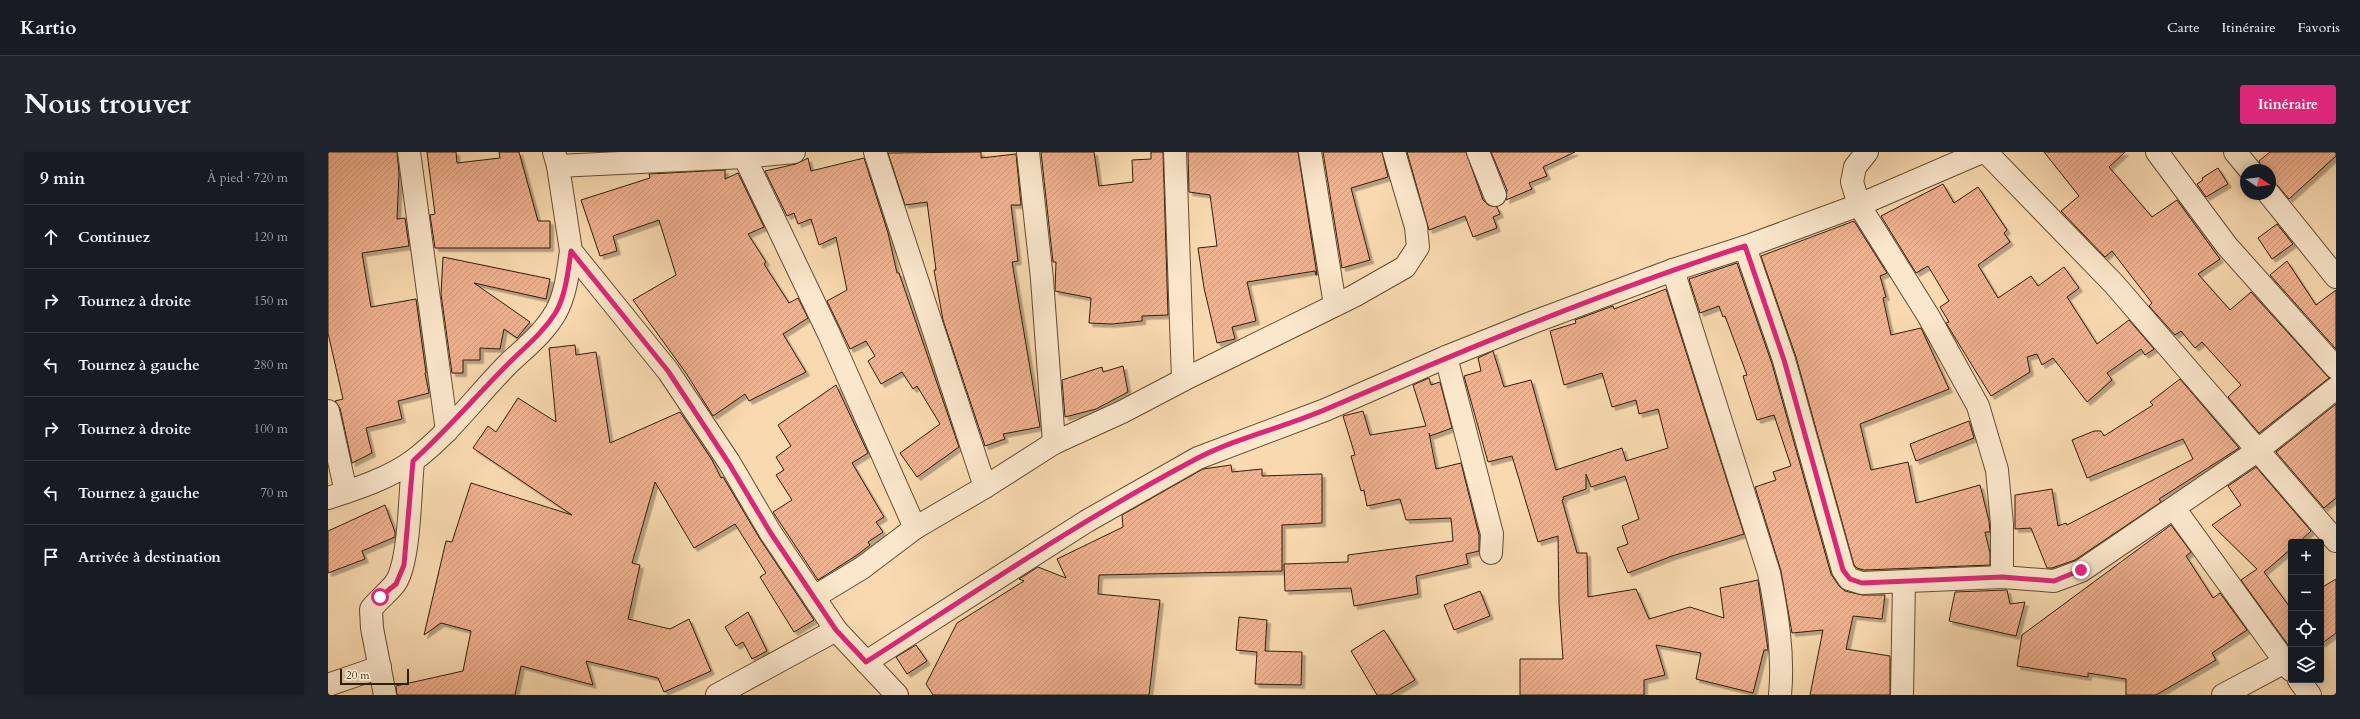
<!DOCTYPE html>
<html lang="fr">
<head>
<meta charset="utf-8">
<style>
  :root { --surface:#171b24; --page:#20242c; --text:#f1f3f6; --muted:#9ea1a6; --line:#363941; --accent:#db2777 }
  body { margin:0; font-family:Cardo,serif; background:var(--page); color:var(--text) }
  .controls { position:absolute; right:12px; bottom:12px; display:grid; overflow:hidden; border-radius:4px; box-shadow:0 2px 10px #0003 }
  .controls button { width:36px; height:36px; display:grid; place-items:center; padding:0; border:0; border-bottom:1px solid var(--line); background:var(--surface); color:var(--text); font:20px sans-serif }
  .compass { position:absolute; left:1912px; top:12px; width:36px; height:36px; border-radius:50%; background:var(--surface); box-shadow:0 2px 10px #0003; rotate:103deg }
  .scale { position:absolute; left:12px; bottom:10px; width:69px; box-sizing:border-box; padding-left:4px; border:2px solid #321c0a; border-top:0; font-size:11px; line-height:14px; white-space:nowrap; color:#321c0a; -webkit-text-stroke:3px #fbe7cc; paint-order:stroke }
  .stop { position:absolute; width:12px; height:12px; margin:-9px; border:3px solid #db2777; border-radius:50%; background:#fff }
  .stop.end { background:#db2777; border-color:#fff; box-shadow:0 1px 4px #0008 }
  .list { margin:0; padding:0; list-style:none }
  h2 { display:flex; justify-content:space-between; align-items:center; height:52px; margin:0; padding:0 16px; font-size:17px }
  h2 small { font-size:13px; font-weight:400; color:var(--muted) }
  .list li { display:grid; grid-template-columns:26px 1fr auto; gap:12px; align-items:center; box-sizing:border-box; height:64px; padding:0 16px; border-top:1px solid var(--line) }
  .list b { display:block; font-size:15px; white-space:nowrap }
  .list em { font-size:13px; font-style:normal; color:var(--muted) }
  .icon { flex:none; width:22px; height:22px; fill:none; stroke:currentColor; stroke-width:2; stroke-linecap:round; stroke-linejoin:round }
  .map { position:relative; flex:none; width:2008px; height:543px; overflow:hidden; border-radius:4px }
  header { display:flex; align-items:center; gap:24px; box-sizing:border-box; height:56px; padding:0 20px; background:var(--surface); border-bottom:1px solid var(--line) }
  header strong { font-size:19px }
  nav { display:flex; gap:22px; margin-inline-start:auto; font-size:14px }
  .intro { display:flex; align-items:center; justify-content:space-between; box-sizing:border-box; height:96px; padding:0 24px }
  h1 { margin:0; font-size:28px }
  .button { padding:10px 18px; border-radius:4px; background:var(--accent); color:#fff; font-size:14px; font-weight:700 }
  main { display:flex; gap:24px; padding:0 24px }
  aside { flex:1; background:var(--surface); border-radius:4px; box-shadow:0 2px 10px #0003 }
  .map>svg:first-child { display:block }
</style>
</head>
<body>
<header>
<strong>Kartio</strong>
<nav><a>Carte</a><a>Itinéraire</a><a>Favoris</a></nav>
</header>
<div class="intro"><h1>Nous trouver</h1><a class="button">Itinéraire</a></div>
<main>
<aside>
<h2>9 min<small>À pied · 720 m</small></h2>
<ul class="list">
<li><svg class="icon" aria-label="ahead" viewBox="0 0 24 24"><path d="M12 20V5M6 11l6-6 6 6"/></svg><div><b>Continuez</b></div><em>120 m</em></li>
<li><svg class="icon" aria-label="right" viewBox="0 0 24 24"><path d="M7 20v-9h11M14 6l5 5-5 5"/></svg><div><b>Tournez à droite</b></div><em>150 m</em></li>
<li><svg class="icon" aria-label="left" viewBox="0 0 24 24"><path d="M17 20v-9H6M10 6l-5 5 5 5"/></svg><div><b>Tournez à gauche</b></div><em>280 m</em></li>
<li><svg class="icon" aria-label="right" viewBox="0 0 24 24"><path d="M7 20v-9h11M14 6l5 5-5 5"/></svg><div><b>Tournez à droite</b></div><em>100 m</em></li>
<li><svg class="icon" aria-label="left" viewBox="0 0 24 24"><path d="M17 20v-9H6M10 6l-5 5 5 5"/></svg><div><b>Tournez à gauche</b></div><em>70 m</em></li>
<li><svg class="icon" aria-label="arrive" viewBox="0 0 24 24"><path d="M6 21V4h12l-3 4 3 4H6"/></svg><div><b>Arrivée à destination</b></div></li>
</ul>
</aside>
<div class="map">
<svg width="2008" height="543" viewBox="0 0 2008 543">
  <defs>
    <pattern id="building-hatch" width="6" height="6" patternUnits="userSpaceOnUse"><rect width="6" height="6" fill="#f0b392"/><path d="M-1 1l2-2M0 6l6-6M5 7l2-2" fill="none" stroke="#ce997d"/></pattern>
    <filter id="shadow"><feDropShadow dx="3.5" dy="3.5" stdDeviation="0" flood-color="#0004"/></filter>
  </defs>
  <rect width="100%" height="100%" fill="#f9dab0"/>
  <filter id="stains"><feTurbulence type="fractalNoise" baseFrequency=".005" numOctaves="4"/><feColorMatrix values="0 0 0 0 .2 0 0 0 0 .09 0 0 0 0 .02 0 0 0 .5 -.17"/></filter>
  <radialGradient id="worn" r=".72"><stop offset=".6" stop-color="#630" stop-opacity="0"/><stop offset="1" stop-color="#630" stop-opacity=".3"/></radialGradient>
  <!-- building -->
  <g fill="url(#building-hatch)" stroke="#321c0a" filter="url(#shadow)">
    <path d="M 0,0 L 69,0 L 71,22 L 69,67 L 77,66 L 81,94 L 34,101 L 43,155 L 88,147 L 98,221 L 97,221 L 101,241 L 70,249 L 74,267 L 38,276 L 44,301 L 24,311 L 12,256 L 7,249 L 15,247 L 0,181 Z"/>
    <path d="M 99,0 L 128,0 L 129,11 L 172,6 L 171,0 L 191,0 L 210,69 L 222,69 L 222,96 L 107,96 L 102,63 L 107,62 Z"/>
    <path d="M 653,0 L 653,6 L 688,2 L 693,53 L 683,53 L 690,109 L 684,110 L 712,275 L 675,282 L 677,287 L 657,294 L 615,168 L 606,118 L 608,118 L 599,50 L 577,53 L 560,1 Z"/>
    <path d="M 713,0 L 766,0 L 771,34 L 805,30 L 804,8 L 823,7 L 823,0 L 835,0 L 840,163 L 814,164 L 814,169 L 784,172 L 761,171 L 763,146 L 727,139 L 728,110 L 725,110 Z"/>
    <path d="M 860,0 L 970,0 L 989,123 L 988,123 L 987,119 L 919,130 L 928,169 L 904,175 L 907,187 L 889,191 L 876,136 L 870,96 L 889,94 L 882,43 L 861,40 Z"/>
    <path d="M 995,0 L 1054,0 L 1060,25 L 1023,36 L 1042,108 L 1014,116 Z"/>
    <path d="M 1079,0 L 1138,0 L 1155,48 L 1160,53 L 1169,55 L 1172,62 L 1165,65 L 1169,76 L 1145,85 L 1137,64 L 1101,78 Z"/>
    <path d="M 1163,0 L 1247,0 L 1215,15 L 1219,24 L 1201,31 L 1204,37 L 1178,48 L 1179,38 Z"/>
    <path d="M 1716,0 L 1797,0 L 1781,15 L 1824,65 L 1849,48 L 1892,107 L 1870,122 L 1902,158 L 1923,140 L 2001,226 L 1931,281 L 1900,245 L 1913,233 L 1874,190 L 1867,196 L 1853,179 L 1847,183 L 1821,154 L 1824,151 L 1784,99 L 1777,105 L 1733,59 L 1751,44 Z"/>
    <path d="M 1942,0 L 2008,0 L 2008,4 L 1961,47 L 1950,34 L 1942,30 L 1942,18 L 1934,18 L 1931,9 Z"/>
    <path d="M 480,6 L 483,19 L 536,6 L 560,81 L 569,121 L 571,121 L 631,295 L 589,325 L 572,301 L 612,272 L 589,234 L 585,237 L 574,220 L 553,232 L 540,209 L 547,204 L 538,189 L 522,197 L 499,149 L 519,138 L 508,85 L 491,93 L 483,67 L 470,72 L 466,61 L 459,64 L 437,19 L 468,12 Z"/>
    <path d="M 1890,16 L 1900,32 L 1878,45 L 1869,32 L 1875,28 L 1874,26 Z"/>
    <path d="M 397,18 L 397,27 L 410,21 L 436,75 L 420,82 L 438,110 L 436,112 L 461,151 L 470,146 L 480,166 L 455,182 L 478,220 L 421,249 L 417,242 L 385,264 L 358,221 L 305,148 L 348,123 L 331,68 L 285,84 L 289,99 L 272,104 L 253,48 L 322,26 L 321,22 Z"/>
    <path d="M 1615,32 L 1626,51 L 1650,35 L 1679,78 L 1676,81 L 1682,90 L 1650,113 L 1670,146 L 1703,124 L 1710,134 L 1736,115 L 1751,136 L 1739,145 L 1769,192 L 1801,168 L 1826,197 L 1817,203 L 1813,197 L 1779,221 L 1784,228 L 1759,250 L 1725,206 L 1714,213 L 1709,202 L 1699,205 L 1702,220 L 1663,244 L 1618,171 L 1621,170 L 1612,155 L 1621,149 L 1600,114 L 1588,121 L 1553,64 Z"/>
    <path d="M 1526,69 L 1559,121 L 1552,124 L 1558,145 L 1555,146 L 1563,183 L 1593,176 L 1621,237 L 1532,272 L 1543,318 L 1580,310 L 1588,351 L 1652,333 L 1661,369 L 1662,380 L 1657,380 L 1662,401 L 1662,413 L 1536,418 L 1529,416 L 1526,413 L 1468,205 L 1433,104 Z"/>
    <path d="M 1949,72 L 1965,92 L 1944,107 L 1930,86 Z"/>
    <path d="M 115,105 L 222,127 L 218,147 L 146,131 L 202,170 L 189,186 L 176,177 L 172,197 L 152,196 L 152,208 L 135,208 L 135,221 L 124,221 L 113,142 Z"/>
    <path d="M 1959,109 L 1988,153 L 2008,138 L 2008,197 L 1942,123 Z"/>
    <path d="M 1409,111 L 1444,212 L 1503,422 L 1511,434 L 1517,439 L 1534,443 L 1557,443 L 1554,467 L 1525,464 L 1518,497 L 1562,504 L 1562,543 L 1482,543 L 1495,478 L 1464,481 L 1453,419 L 1427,335 L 1448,328 L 1445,320 L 1463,314 L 1446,263 L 1429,268 L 1415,224 L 1419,223 L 1397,164 L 1395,165 L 1391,154 L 1372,161 L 1361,127 Z"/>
    <path d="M 1338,137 L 1416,382 L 1344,404 L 1300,421 L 1289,396 L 1300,392 L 1294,374 L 1311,367 L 1297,324 L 1263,335 L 1258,322 L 1258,337 L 1235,345 L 1236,347 L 1234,348 L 1249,401 L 1259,401 L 1260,445 L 1308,437 L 1321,467 L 1362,455 L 1396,466 L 1392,436 L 1430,428 L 1440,498 L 1436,498 L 1425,541 L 1368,527 L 1373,501 L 1328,493 L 1337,523 L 1316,528 L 1316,543 L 1192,543 L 1192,507 L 1235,507 L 1231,451 L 1230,384 L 1210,390 L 1184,304 L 1160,310 L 1136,224 L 1153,219 L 1150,206 L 1165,199 L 1176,235 L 1203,228 L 1228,318 L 1294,296 L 1298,309 L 1340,296 L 1330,257 L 1311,262 L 1308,248 L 1284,255 L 1274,221 L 1236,233 L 1222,179 L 1248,171 L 1247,168 L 1285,154 L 1286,157 Z"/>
    <path d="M 247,193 L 248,203 L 268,200 L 282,291 L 352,260 L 384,308 L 393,326 L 395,325 L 432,387 L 486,468 L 466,480 L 432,425 L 438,421 L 407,372 L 366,396 L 327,330 L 304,411 L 312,413 L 300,467 L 342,477 L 361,467 L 383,519 L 336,540 L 330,526 L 258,509 L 265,533 L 193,514 L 187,543 L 69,543 L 68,534 L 135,519 L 143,479 L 113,471 L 96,483 L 118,389 L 124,390 L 143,331 L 244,363 L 145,296 L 160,274 L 168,280 L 190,246 L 228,270 L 221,196 Z"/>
    <path d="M 795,214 L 800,240 L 768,257 L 737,265 L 734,228 L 774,215 L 775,220 Z"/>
    <path d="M 1101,226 L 1103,233 L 1112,230 L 1124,276 L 1102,284 L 1101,281 L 1108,317 L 1133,311 L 1151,383 L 1151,399 L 1138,402 L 1140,412 L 1088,424 L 1090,442 L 1026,454 L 1023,436 L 957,439 L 956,412 L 1020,410 L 1020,403 L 1125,389 L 1123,366 L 1078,368 L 1072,347 L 1039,354 L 1036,338 L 1033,339 L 1023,304 L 1027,303 L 1015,264 L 1035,259 L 1042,283 L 1098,274 L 1085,233 Z"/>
    <path d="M 1852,227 L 1911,296 L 1831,347 L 1833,350 L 1747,408 L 1724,416 L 1719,416 L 1703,376 L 1687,377 L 1687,343 L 1724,337 L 1730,374 L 1738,371 L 1739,373 L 1865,307 L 1855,287 L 1759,326 L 1744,288 L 1766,279 L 1773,279 L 1776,284 L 1825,253 L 1822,250 Z"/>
    <path d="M 508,233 L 540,301 L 524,311 L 556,365 L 548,370 L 555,380 L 540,390 L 542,393 L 529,403 L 490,428 L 445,360 L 464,348 L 448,323 L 456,318 L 448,305 L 463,294 L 450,273 Z"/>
    <path d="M 2008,252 L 2008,346 L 1996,356 L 1948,300 Z"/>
    <path d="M 1641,269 L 1646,286 L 1588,309 L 1582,292 Z"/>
    <path d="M 903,313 L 904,320 L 934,317 L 934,324 L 994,322 L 994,371 L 954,373 L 954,419 L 771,423 L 770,442 L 832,448 L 821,543 L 605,543 L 598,532 L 629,471 L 696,429 L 691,427 L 710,415 L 738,426 L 729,407 L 795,375 L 794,363 L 875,317 Z"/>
    <path d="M 1928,315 L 1983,379 L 1971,390 L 1963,390 L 1963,397 L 1936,420 L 1961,454 L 1963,453 L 1963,497 L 1913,428 L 1929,417 L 1884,373 L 1913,353 L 1900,334 Z"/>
    <path d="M 57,353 L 67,380 L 67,385 L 34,399 L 37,407 L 0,421 L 0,379 Z"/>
    <path d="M 1843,373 L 1863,400 L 1858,404 L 1885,446 L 1892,441 L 1919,478 L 1884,501 L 1888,508 L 1828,543 L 1798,543 L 1798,527 L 1760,521 L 1760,525 L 1689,514 L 1694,483 Z"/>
    <path d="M 2008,427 L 2008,481 L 1993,492 L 1993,436 Z"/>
    <path d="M 1679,438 L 1682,452 L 1697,450 L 1688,484 L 1621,469 L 1627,440 Z"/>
    <path d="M 1152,439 L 1162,464 L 1126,478 L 1116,453 Z"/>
    <path d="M 420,460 L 439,499 L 424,507 L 415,490 L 408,494 L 397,475 Z"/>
    <path d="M 911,465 L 939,468 L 937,499 L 974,500 L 973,533 L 927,532 L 929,500 L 908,498 Z"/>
    <path d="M 1056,478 L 1087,528 L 1062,543 L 1049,543 L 1023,499 Z"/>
    <path d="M 588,493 L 599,509 L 579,522 L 568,505 Z"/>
  </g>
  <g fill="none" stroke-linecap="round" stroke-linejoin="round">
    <defs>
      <g id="minor">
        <path d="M 81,0 L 119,279"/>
        <path d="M 226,0 L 230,14 L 243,99 L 340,219 L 401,310 L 442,380 L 508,478 L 569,543"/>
        <path d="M 414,0 L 501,182 L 587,376"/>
        <path d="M 547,0 L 657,335"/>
        <path d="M 700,0 L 714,127 L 726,291"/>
        <path d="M 847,0 L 855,228"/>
        <path d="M 982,0 L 1007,153"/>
        <path d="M 1150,0 L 1167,43"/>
        <path d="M 1539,0 L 1527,15 L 1524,30 L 1531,53 L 1601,165 L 1650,254 L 1669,318 L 1674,372 L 1674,425"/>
        <path d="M 1658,0 L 1786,132 L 2008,389"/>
        <path d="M 1829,0 L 1899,94 L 2008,216"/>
        <path d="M 1907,0 L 1922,18"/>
        <path d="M 230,14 L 416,5 L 466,0"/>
        <path d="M 1941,42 L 2008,125"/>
        <path d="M 1417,95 L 1456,208 L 1515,418 L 1521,427 L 1534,431 L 1674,425 L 1726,429 L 1753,419 L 1929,299 L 2008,236"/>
        <path d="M 1345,118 L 1441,421 C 1449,461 1456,502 1452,543"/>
        <path d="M 1118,205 L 1164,382 L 1163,401"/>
        <path d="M 0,259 L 18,340"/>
        <path d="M 0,346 C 28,337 62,326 86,308 C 122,281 149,243 181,211 C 198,195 216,181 228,160 C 238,142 240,119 243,99"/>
        <path d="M 1846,356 L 1963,518"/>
        <path d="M 486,445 L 534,416 L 587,376 L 657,335 L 726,291 L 794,260 L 855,228 L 1026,144 L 1077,115 L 1090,95 L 1088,75 L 1066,0"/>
        <path d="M 538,510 L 759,369 L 870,306 L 997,258 L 1118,205 L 1203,171 L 1345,118 L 1417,95 L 1531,53 L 1654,0"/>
        <path d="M 1971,528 L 1982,543"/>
        <path d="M 0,533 L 52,515"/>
        <path d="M 57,543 L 44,476 L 43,457 C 50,448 64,437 68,430 C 82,408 82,338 85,309"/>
        <path d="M 389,543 L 508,478"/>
        <path d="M 1574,543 L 1576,430"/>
        <path d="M 1895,543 L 1957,510"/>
      </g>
    </defs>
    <!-- minor casing -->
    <use href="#minor" stroke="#644c34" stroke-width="24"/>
    <!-- minor -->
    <use href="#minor" stroke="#fbe7cc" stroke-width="22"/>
  </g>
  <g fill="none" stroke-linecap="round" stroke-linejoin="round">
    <!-- route -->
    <path stroke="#db2777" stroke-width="5" d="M 52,445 L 68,432 L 76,413 L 85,309 C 119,278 148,244 181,211 C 197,195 215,181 228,160 C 238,142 240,119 243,99 L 340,219 L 400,310 L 442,380 L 508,478 L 538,510 C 646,441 754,367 868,307 C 910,285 958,275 1001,256 C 1138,197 1275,140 1417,94 L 1456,208 L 1515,418 L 1522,427 L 1534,431 L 1674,425 L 1726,429 L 1753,418"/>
  </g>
  <rect width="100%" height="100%" filter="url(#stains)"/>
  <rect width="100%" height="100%" fill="url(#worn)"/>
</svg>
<div class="controls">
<button>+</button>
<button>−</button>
<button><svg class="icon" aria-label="locate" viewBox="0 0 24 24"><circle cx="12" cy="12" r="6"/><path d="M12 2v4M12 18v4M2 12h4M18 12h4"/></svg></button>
<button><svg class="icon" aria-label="layers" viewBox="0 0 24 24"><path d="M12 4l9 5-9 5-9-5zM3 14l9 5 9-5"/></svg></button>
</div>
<svg class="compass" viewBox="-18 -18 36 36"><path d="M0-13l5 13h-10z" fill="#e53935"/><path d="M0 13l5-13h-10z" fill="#9ea1a6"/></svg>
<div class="scale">20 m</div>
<div class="stop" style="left:52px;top:445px"></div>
<div class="stop end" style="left:1753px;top:418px"></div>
</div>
</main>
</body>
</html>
